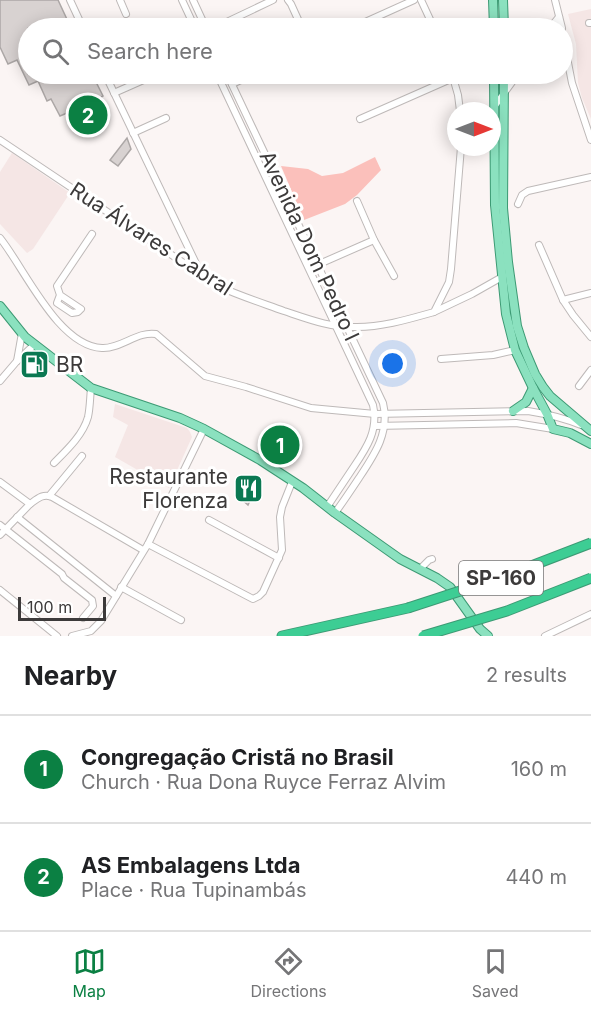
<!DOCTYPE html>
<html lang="en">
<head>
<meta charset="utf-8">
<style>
  :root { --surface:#fff; --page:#f6f6f6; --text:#202124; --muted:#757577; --line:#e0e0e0; --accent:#0b8043 }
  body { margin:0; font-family:Inter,sans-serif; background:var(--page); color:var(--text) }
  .compass { position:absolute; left:447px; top:102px; width:54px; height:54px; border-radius:50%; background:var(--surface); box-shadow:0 3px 15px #0003; rotate:90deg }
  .scale { position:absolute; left:18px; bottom:15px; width:88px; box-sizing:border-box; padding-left:6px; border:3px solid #3c3a3a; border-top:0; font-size:16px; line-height:21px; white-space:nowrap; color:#3c3a3a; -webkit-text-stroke:4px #fff; paint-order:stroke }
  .you { position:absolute; left:393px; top:364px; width:21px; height:21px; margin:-15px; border:4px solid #fff; border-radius:50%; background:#1a73e8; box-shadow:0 0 0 9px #1a73e833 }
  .badge { display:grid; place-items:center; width:39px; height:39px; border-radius:50%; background:var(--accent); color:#fff; font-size:20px; font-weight:700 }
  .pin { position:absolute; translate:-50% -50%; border:3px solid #fff; box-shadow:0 2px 6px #0006 }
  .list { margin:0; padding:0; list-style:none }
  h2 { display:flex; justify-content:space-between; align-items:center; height:78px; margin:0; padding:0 24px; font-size:26px }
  h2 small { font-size:20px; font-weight:400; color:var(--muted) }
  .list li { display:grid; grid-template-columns:39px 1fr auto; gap:18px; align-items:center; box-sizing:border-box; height:108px; padding:0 24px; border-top:2px solid var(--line) }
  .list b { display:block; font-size:22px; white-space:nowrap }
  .list p { margin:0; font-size:20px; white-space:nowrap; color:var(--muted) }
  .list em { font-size:20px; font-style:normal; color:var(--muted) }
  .icon { flex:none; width:33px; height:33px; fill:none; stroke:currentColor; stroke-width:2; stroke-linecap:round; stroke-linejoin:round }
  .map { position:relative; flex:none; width:591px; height:636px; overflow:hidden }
  .search { position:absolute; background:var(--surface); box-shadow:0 3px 15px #0003; left:18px; right:18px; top:18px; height:66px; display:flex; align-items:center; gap:15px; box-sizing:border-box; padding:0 21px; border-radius:33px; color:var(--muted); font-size:22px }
  .sheet { height:294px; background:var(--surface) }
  nav { display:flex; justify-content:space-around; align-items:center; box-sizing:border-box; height:84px; border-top:2px solid var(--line); background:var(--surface); font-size:16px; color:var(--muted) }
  nav a { display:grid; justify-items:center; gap:3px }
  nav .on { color:var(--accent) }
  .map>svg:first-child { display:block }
</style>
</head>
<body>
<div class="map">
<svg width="591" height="636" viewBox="0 0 591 636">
  <rect width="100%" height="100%" fill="#fbf5f4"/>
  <!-- built -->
  <g fill="#f5e6e5">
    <path d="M 591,9 L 591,119 L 582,98 L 578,83 L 576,44 L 568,14 Z"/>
    <path d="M 12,153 L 70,193 L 33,249 L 27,253 L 0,224 L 0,172 Z"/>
    <path d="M 115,404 L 187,428 L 190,432 L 192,437 L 169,488 L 115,457 L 128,425 L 113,417 Z"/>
  </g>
  <!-- green -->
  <path fill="#fbc0bb" d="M 375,157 L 381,170 L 357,195 L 345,204 L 304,220 L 281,166 L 308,169 L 322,176 L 343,173 Z"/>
  <!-- building -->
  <g fill="#d8d2d1" stroke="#aca7a6" stroke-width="1.5">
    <path d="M 0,0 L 58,0 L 71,28 L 28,28 L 28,74 L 92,74 L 103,96 L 101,97 L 109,115 L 75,131 L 67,113 L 60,116 L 51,99 L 47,101 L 38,81 L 29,85 L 17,60 L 8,64 L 0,47 Z"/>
    <path d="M 127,138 L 131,149 L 118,166 L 110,160 Z"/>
    <path d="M 32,354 L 46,365 L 37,376 L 24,366 Z"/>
    <path d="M 277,424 L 299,436 L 289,454 L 280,465 L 261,453 Z"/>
    <path d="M 248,476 L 259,481 L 248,505 L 238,496 Z"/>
  </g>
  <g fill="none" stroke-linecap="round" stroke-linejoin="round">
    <defs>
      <g id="minor">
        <path d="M 70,0 L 83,28"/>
        <path d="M 120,0 L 126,14"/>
        <path d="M 182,0 L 195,28"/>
        <path d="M 193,0 L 206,28"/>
        <path d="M 288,0 L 291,4 L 301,26 L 299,28"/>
        <path d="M 421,0 L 434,28"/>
        <path d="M 555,0 L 562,28"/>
        <path d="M 589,23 L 591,23"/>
        <path d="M 214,28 L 273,0"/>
        <path d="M 352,28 L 414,0"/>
        <path d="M 550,28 L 559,17"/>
        <path d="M 562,32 L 572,83 L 591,140"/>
        <path d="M 105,74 L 202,276"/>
        <path d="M 217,74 L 373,405 C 379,432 365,450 351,471 C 343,483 335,495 327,507"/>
        <path d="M 227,74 L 383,403 C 390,432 375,454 359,478 C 351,490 343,502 335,513"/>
        <path d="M 452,74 L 458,95 L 460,111"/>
        <path d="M 232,84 L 254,74"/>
        <path d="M 114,93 L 157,74"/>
        <path d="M 494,107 L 518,74"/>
        <path d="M 360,119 L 453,78"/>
        <path d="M 133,133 L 166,118"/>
        <path d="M 0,140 L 218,286 C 240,296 262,303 284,311 C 308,319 331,328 357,327 C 383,327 409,319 434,312 L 449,282 L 451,269 L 461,147"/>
        <path d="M 357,201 L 374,240 L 394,276"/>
        <path d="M 518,204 L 522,195 L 528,191 L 591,177"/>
        <path d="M 0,238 C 25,269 58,346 102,348 C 121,349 137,331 156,334 L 205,376 L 246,387 L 311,408 L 375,414 L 528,411 C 547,414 564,418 581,425"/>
        <path d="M 539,245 L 563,300 L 573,315 L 591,337"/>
        <path d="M 317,265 L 374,240"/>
        <path d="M 60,295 L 81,309 L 78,312 L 72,313 L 57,303 L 60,295 L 57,286 L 92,234"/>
        <path d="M 563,300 L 591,293"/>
        <path d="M 434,312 L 472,294 L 502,277"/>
        <path d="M 441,359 L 493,355 L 515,350"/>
        <path d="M 17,361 L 22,333"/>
        <path d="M 0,381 L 17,361 L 34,345"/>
        <path d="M 579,386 L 591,370"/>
        <path d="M 375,426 L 516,423 L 553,429"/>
        <path d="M 54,463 C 67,450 83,435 88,417 C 90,408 90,398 91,388"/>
        <path d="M 0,482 L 30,504 C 37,499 43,493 52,497 L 143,550"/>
        <path d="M 49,496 L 82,456"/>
        <path d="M 17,517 L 116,596"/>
        <path d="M 209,520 L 279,558"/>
        <path d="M 0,525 L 62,574 L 64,578 L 92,600 L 93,606 L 83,618"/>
        <path d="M 0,535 L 30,504"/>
        <path d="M 148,544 L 253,599 L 259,596 L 263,592 L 282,550 L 280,517 L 282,507 L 292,482"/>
        <path d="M 420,569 L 429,560 L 432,559"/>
        <path d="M 121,587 L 181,620"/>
        <path d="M 0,590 L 57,636"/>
        <path d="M 72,636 L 91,631 L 101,621 L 148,544 L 204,429"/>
        <path d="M 545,636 L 591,614"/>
      </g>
      <g id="major">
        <path d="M 493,0 L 494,28"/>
        <path d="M 503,0 L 504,28"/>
        <path d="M 494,74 L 495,205 L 506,314 L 515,350 L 533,388 L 547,414 L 553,429 L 570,433 L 591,444"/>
        <path d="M 504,74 L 503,208 L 508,262 L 517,326 L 524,348 L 535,374 L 543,387 L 550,396 L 591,431"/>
        <path d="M 0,306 L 25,337 L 91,388 L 180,418 L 204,429 L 260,460 L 303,488 L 335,513 L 400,559 L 437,578 L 450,587 L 480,629 L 488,636"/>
        <path d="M 513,411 L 526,402 L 533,388"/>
      </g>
      <path id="highway" d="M 282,636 L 408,608"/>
    </defs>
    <!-- minor casing -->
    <use href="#minor" stroke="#beb9b8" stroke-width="8"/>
    <!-- major casing -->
    <use href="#major" stroke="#3d9a74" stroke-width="10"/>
    <!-- highway casing -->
    <use href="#highway" stroke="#3d9a74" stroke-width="11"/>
    <!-- minor -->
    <use href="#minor" stroke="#fff" stroke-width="6"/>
    <!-- major -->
    <use href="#major" stroke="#8be1bf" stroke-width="8"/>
    <!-- highway -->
    <use href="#highway" stroke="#3dcd94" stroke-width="9"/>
    <defs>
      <g id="highway-bridge">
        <path d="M 408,608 L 497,579 L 591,543"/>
        <path d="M 423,636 L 507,611 L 591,578"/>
      </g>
    </defs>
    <!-- highway-bridge casing -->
    <use href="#highway-bridge" stroke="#3d9a74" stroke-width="11" stroke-linecap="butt"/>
    <!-- highway-bridge -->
    <use href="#highway-bridge" stroke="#3dcd94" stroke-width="9"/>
  </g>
  <!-- icons -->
  <defs>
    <symbol id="fuel-square" viewBox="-11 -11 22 22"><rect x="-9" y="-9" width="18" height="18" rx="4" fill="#0b7852" stroke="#fff"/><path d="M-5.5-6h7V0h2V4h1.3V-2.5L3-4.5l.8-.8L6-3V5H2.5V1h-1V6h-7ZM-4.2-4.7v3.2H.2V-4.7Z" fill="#fff"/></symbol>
    <symbol id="restaurant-square" viewBox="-11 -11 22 22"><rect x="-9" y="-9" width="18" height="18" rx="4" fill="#0b7852" stroke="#fff"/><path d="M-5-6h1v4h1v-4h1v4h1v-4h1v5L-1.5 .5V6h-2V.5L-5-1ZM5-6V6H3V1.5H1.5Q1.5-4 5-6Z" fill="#fff"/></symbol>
  </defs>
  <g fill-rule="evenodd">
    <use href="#fuel-square" x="18" y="348" width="33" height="33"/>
    <use href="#restaurant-square" x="232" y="472" width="33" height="33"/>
  </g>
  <g text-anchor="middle" stroke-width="6" stroke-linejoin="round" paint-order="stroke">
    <!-- shield labels -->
    <rect fill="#fff" stroke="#767575" stroke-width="1.5" x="459" y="561" width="84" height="34" rx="4.5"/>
    <g font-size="20" font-weight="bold" fill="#3c3a3a">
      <text x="501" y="585">SP-160</text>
    </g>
    <!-- street labels -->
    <g font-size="21" fill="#3c3a3a" stroke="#fff">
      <text transform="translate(151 239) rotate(33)" y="7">Rua Álvares Cabral</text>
      <text transform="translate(309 246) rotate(65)" y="7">Avenida Dom Pedro I</text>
    </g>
    <!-- poi labels -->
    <g font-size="21" fill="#3c3a3a" stroke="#fff" text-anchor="start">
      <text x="56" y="372">BR</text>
      <text x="228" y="484" text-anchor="end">Restaurante<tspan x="228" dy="24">Florenza</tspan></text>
    </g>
  </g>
</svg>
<svg class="compass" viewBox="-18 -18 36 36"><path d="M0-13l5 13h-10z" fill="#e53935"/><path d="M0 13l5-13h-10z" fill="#757577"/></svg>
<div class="scale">100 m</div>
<div class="you"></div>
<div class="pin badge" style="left:280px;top:445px">1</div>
<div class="pin badge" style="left:88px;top:115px">2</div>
<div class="search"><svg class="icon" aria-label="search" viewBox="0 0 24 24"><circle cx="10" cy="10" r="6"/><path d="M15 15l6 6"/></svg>Search here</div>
</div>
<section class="sheet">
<h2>Nearby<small>2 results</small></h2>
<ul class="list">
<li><span class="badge">1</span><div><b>Congregação Cristã no Brasil</b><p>Church · Rua Dona Ruyce Ferraz Alvim</p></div><em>160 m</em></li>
<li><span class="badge">2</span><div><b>AS Embalagens Ltda</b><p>Place · Rua Tupinambás</p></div><em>440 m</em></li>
</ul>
</section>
<nav>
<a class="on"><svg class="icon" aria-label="map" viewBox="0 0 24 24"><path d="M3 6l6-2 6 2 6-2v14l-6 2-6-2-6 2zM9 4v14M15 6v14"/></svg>Map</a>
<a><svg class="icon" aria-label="directions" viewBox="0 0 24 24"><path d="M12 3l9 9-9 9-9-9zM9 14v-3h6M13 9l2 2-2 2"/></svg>Directions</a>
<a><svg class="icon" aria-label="saved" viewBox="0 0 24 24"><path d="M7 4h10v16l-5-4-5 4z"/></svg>Saved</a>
</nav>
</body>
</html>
